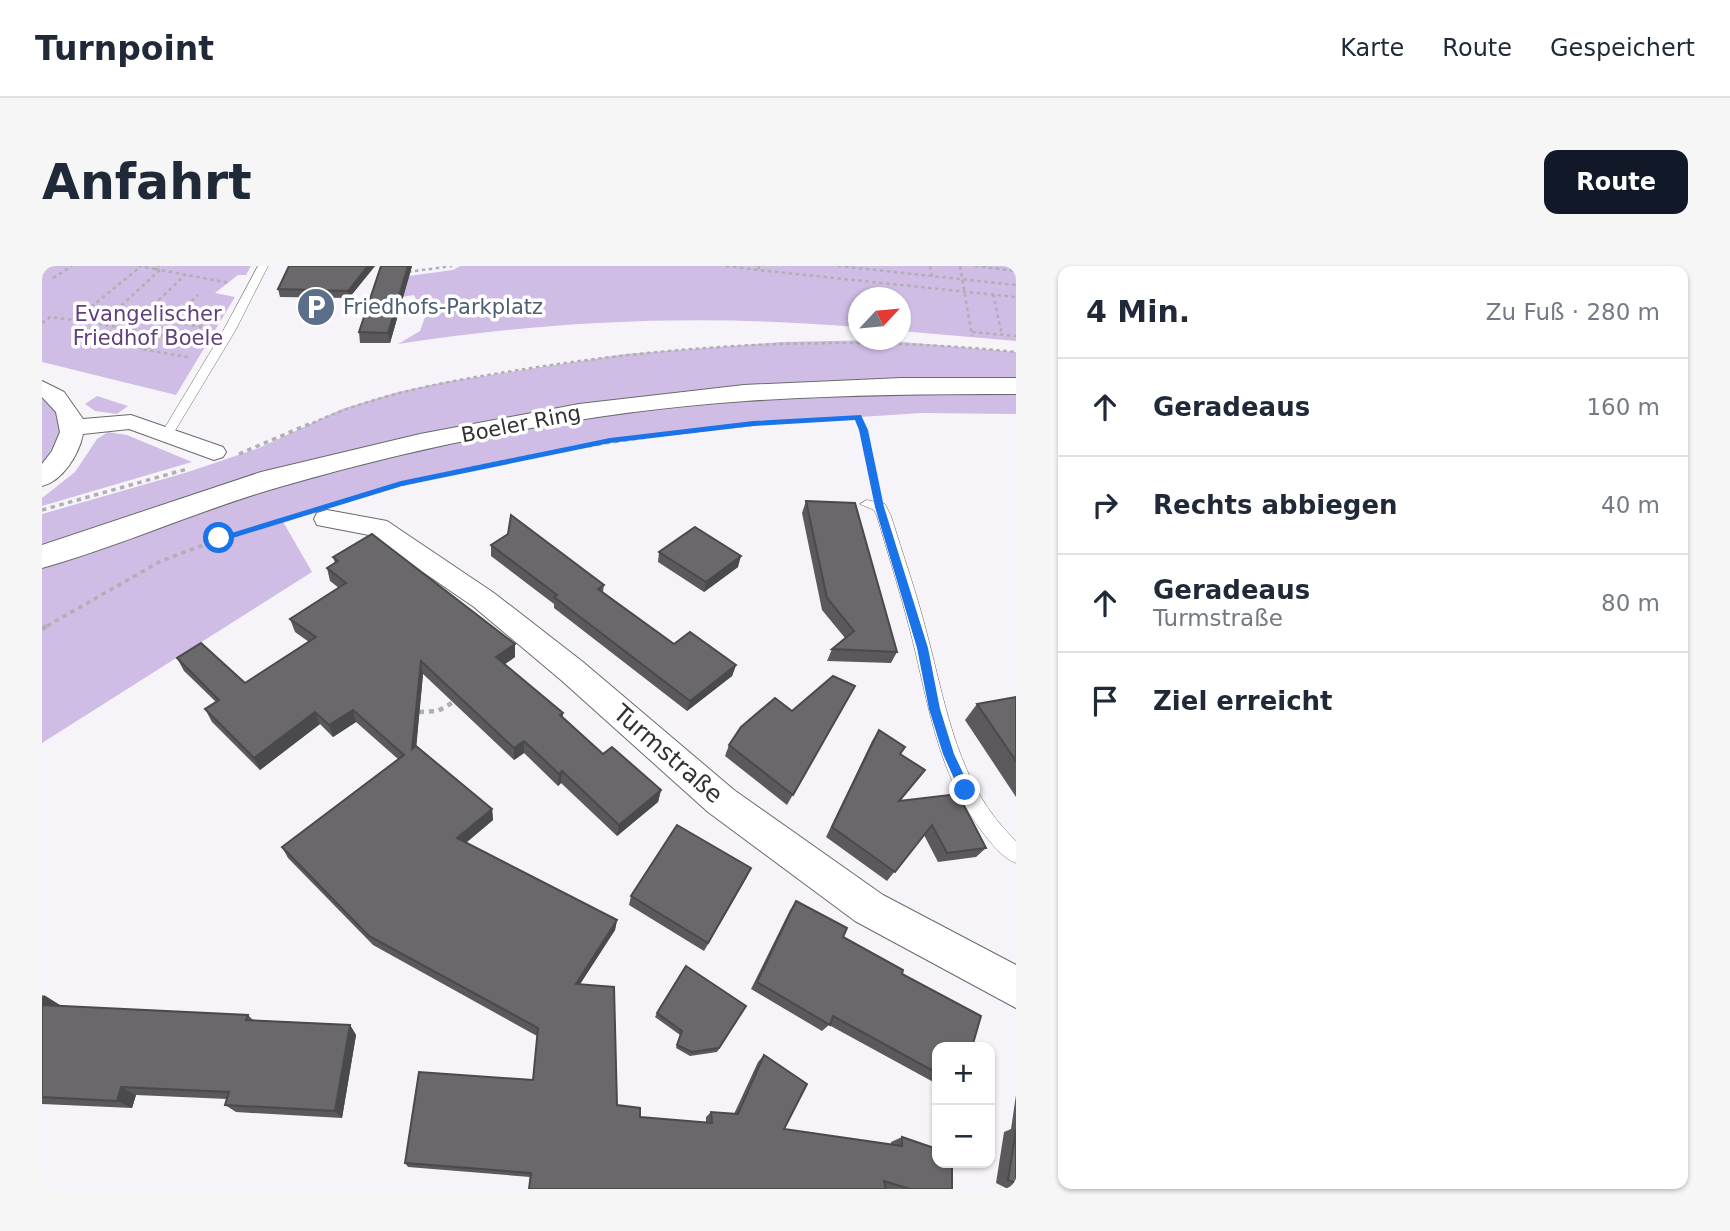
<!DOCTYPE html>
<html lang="de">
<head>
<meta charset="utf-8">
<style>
  :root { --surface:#fff; --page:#f6f6f7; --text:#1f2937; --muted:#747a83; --line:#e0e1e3; --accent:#111827 }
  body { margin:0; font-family:"DejaVu Sans",sans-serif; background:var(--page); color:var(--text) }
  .controls { position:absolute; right:21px; bottom:21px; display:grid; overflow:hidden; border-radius:14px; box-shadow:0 2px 5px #0004 }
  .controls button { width:63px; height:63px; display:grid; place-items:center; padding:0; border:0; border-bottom:2px solid var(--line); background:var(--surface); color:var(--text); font:35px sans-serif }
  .compass { position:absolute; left:806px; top:21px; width:63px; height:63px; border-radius:50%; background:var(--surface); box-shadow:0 2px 5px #0004; rotate:64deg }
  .stop { position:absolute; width:21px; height:21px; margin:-16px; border:5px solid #1a73e8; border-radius:50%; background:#fff }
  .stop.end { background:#1a73e8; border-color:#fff; box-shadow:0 2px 7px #0008 }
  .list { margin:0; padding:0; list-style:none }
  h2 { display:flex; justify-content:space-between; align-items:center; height:91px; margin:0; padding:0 28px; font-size:30px }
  h2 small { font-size:23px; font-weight:400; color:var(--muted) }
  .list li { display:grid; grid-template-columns:46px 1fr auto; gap:21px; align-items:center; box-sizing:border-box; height:98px; padding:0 28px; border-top:2px solid var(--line) }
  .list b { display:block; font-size:26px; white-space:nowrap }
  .list p { margin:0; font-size:23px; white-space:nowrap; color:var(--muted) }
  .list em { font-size:23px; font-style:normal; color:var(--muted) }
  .icon { flex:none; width:38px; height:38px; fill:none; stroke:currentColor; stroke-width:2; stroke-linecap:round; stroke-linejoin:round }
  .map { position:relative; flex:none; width:974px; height:923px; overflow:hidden; border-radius:14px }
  header { display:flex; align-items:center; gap:42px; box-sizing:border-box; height:98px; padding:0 35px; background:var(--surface); border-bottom:2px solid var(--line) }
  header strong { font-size:33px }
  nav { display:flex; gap:38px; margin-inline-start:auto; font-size:24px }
  .intro { display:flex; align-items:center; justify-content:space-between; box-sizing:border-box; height:168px; padding:0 42px }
  h1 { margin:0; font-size:49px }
  .button { padding:18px 32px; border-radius:14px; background:var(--accent); color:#fff; font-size:24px; font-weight:700 }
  main { display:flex; gap:42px; padding:0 42px }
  aside { flex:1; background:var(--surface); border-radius:14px; box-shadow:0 2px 5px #0004 }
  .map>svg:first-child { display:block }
</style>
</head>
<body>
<header>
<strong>Turnpoint</strong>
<nav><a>Karte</a><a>Route</a><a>Gespeichert</a></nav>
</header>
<div class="intro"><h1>Anfahrt</h1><a class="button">Route</a></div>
<main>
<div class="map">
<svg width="974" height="923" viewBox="0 0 974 923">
  <rect width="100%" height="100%" fill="#f6f4f8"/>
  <!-- green -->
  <g fill="#d0bde6">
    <path d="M 0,0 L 209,0 L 204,9 L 196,9 L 173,27 L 193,31 L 134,129 L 0,96 Z"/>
    <path d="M 418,0 L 974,0 L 974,75 L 859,65 L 858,32 L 816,32 L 816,61 C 658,48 514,54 356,78 L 378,65 L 383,51 L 372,29 L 353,32 L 359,11 L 411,4 Z"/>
    <path d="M 838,74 L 974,86 L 974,148 L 879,147 L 711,158 L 567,175 L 359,218 L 240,254 L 270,306 L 0,477 L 0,248 L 146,206 L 217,182 L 300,143 L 356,126 L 403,116 L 584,88 L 740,76 Z"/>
    <path d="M 0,122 L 27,145 L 0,212 Z"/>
    <path d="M 55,130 L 86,140 L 75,148 L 53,145 L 43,138 Z"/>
    <path d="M 66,166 L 85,169 L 150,196 L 0,240 L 0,232 L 33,206 L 55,173 Z"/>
  </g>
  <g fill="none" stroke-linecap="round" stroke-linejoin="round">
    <defs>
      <g id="lane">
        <path d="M 216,0 L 226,0 L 193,65 L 131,168 L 125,172 L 120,171 L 119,168 L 181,65 Z"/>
        <path d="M 825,234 L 843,238 L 849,250 C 861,289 875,328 885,368 C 905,443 915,519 974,575 L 974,597 C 960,592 948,576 939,564 C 894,505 886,433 868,364 C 858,325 846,288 835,250 L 832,244 L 818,238 Z"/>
      </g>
      <g id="street">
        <path d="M 0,115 L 22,126 L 41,153 L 89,149 L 181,181 L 184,186 L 181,191 L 172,194 L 87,163 L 41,168 C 37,188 21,215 0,220 L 0,198 L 10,185 L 18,166 L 14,146 L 0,131 Z"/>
        <path d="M 285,244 L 345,255 L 452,327 L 541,396 L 692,524 L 841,629 L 974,699 L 974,742 L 813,655 L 666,546 L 519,414 L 432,341 L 327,269 L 275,259 L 272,253 L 275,247 Z"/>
      </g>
      <path id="secondary" d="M 860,112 L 974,112 L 974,128 C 884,128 794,129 704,135 C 551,145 387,178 241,220 C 159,243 82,279 0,302 L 0,279 L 219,206 L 378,168 L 537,138 L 702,119 Z"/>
    </defs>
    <!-- lane casing -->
    <use href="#lane" stroke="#6b6a6d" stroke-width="1"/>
    <!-- street casing -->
    <use href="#street" stroke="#6b6a6d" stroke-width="2"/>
    <!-- secondary casing -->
    <use href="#secondary" stroke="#6b6a6d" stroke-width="2"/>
    <!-- path-far2 -->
    <g stroke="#b0afb2" stroke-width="2.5" stroke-dasharray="3.5 3.5" stroke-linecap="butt">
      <path d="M 96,0 L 113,3 L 117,0"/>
      <path d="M 684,0 L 716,4"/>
      <path d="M 717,0 L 716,4 L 974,31"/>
      <path d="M 796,0 L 974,19"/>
      <path d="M 888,0 L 890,10"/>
      <path d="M 918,0 L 930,70"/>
      <path d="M 933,0 L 974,5"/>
      <path d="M 113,3 L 188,17"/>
      <path d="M 118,4 L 59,58 L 154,76"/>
      <path d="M 0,5 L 8,0"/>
      <path d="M 366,6 L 410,0"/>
      <path d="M 11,12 L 30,0"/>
      <path d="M 951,28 L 960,69"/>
      <path d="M 129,56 L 162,61"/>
      <path d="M 0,57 L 8,51 L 33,54 L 98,1"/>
      <path d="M 86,63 L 143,9"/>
      <path d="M 930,66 L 974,70"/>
      <path d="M 146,91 L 98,83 L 156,29"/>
      <path d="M 816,151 L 820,160"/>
      <path d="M 264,160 C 334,127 407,115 483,103 C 647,77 809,69 974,86"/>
      <path d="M 697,160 L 812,151"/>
    </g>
    <!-- path-far1 -->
    <g stroke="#b0afb2" stroke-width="3.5" stroke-dasharray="4.5 4.5" stroke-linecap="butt">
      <path d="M 819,158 L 833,218"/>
      <path d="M 197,188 L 267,158"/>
      <path d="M 317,230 C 448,193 581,171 717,158"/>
      <path d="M 0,244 L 145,203"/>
      <path d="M 5,360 L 119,295 L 177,273 L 255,249"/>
    </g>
    <!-- path -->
    <g stroke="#b0afb2" stroke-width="4.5" stroke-dasharray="5 5" stroke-linecap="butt">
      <path d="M 0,363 L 8,358"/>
      <path d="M 377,446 L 396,445 L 415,434"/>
    </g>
    <!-- lane -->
    <use href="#lane" fill="#fff" fill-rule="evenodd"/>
    <!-- street -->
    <use href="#street" fill="#fff" fill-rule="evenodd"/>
    <!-- secondary -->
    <use href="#secondary" fill="#fff" fill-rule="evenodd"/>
  </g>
  <!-- wall -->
  <g fill="#5b595c">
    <path d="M 247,0 L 333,0 L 307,32 L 238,31 L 236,23 Z"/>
    <path d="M 339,0 L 370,0 L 348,77 L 318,77 L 317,66 Z"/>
    <path d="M 764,235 L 855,386 L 849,397 L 785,395 L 790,383 L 803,372 L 780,344 L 760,247 Z"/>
    <path d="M 449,279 L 562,319 L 561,326 L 632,378 L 694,399 L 690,410 L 645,445 L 512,342 L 512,338 L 449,290 Z"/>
    <path d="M 617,286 L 696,301 L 662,326 L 616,296 Z"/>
    <path d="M 291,291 L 473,391 L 463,398 L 521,447 L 521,451 L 561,488 L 619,524 L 616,536 L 575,570 L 519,517 L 516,520 L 482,487 L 472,494 L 381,408 L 374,480 L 450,543 L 451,554 L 424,577 L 575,654 L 573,664 L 538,718 L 575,839 L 598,851 L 664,857 L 664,851 L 669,846 L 692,848 L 716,796 L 722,789 L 742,863 L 849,879 L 849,876 L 860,871 L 910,923 L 846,923 L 488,911 L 366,901 L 363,897 L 491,814 L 495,770 L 331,679 L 246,592 L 240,581 L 356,493 L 314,456 L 291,471 L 278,458 L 218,504 L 170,456 L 163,443 L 174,436 L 142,405 L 135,392 L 203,417 L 267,376 L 253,366 L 248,353 L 297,322 L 288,315 L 285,302 L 293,297 Z"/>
    <path d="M 807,431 L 745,539 L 683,490 L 687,479 L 750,445 Z"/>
    <path d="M 974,431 L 974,531 L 923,454 L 935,438 Z"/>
    <path d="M 837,464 L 863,481 L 859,488 L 883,504 L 858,535 L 944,582 L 934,591 L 896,596 L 882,569 L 845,615 L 784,571 L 830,475 Z"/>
    <path d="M 705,611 L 662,685 L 587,639 L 589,630 Z"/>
    <path d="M 754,635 L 801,671 L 860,708 L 895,781 L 895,818 L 787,759 L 780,765 L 709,723 L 748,644 Z"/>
    <path d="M 0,729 L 18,740 L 206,749 L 211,754 L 308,759 L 314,769 L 300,852 L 194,846 L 183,839 L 185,833 L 94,829 L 90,842 L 0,838 Z"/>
    <path d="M 704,740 L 675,786 L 648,790 L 634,782 L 638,769 L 613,751 L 615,747 Z"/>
    <path d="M 974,829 L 974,923 L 966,923 L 954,917 L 962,866 L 969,863 Z"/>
  </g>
  <!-- shaded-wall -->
  <g fill="#4a494b">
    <path d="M 326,0 L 333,0 L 307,32 L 306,25 Z"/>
    <path d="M 366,0 L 370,0 L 348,77 L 346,67 Z"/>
    <path d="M 699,290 L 696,301 L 662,326 L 664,316 Z"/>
    <path d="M 473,378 L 473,391 L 455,404 L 454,391 Z"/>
    <path d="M 379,395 L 381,408 L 373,495 L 370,483 Z"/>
    <path d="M 694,399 L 690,410 L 645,445 L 648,435 Z"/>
    <path d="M 311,444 L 314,456 L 291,471 L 287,459 Z"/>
    <path d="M 273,446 L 278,458 L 218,504 L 212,492 Z"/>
    <path d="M 482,475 L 482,487 L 472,494 L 472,482 Z"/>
    <path d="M 520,505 L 519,517 L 516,520 L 517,508 Z"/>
    <path d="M 619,524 L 616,536 L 575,570 L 577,559 Z"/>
    <path d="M 450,543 L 451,554 L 416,583 L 415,572 Z"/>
    <path d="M 575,654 L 573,664 L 533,726 L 534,718 Z"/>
    <path d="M 2,729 L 18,739 L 14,749 L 0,740 L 0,733 Z"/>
    <path d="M 308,759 L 314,769 L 300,852 L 293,845 Z"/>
    <path d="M 79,821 L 94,829 L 90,842 L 75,835 Z"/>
  </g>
  <!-- building -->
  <g fill="#6a686b" stroke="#4a494b" stroke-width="2">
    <path d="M 247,0 L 326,0 L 306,25 L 236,23 Z"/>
    <path d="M 339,0 L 366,0 L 346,67 L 317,66 Z"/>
    <path d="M 764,235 L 813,237 L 855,386 L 790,383 L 812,365 L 785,332 Z"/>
    <path d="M 469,249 L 562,319 L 556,323 L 632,378 L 648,366 L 694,399 L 648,435 L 512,331 L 515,329 L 449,279 L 466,268 Z"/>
    <path d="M 653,261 L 699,290 L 664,316 L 617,286 Z"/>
    <path d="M 330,268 L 473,378 L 454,391 L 521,447 L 518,449 L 561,488 L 570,481 L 619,524 L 577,559 L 520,505 L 517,508 L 482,475 L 472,482 L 379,395 L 370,483 L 374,480 L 450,543 L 415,572 L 575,654 L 534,718 L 572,721 L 575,839 L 598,842 L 598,851 L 670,857 L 669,846 L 696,848 L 722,789 L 765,818 L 742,863 L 860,880 L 860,871 L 895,883 L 895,897 L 910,897 L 910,923 L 868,923 L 842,915 L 844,923 L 487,923 L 489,907 L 363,897 L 377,806 L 491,814 L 496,762 L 327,670 L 240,581 L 362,489 L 311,444 L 287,459 L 273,446 L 212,492 L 163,443 L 177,434 L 135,392 L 159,377 L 203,417 L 274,371 L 248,353 L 304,317 L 285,302 L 296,295 L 291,291 Z"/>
    <path d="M 791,410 L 813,420 L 751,529 L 687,479 L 699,461 L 733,432 L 750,445 Z"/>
    <path d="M 974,431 L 974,495 L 935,438 Z"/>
    <path d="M 837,464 L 863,481 L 858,488 L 883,504 L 857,535 L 916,528 L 944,582 L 905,587 L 890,559 L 853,606 L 790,561 Z"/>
    <path d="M 635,559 L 709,602 L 666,677 L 589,630 Z"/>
    <path d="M 754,635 L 805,662 L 801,671 L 861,704 L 860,708 L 939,750 L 930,781 L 895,781 L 895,807 L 791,750 L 788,759 L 715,716 Z"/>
    <path d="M 644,700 L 704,740 L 677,782 L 650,786 L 635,779 L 640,765 L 615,747 Z"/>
    <path d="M 0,739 L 206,749 L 204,754 L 308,759 L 293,845 L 183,839 L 187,826 L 79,821 L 75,835 L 0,831 Z"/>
    <path d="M 974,864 L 974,917 L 966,914 Z"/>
  </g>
  <!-- route -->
  <path fill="#1a73e8" d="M 819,149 L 826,164 L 842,241 L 886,382 L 898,443 L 912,488 L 929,524 L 923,530 L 919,528 L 901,488 L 887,443 L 875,382 L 833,241 L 817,164 L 813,154 L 711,160 L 568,177 L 360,220 L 181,275 L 173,272 L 359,215 L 568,172 L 711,155 Z"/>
  <!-- icons -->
  <defs>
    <symbol id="parking-disc" viewBox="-11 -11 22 22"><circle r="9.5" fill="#5c6f8a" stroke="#fff"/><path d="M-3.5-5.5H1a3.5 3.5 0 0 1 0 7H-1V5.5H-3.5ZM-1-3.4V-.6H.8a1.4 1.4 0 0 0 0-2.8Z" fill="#fff"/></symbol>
  </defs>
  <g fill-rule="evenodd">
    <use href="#parking-disc" x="252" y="19" width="44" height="44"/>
  </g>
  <g text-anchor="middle" stroke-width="7" stroke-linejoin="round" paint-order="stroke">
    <!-- far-service labels -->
    <g font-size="21" fill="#4e5e75" stroke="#fff" text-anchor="start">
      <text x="301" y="48">Friedhofs-Parkplatz</text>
    </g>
    <!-- far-park labels -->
    <g font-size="21" fill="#603f7d" stroke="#fff">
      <text x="106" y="55">Evangelischer<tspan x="106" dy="24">Friedhof Boele</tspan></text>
    </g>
    <!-- far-street labels -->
    <g font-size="21" fill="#313132" stroke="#fff">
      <text transform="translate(479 158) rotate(-11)" y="7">Boeler Ring</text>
    </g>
    <!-- street labels -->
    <g font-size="24" fill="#313132" stroke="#fff">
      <text transform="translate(626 488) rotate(41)" y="8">Turmstraße</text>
    </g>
  </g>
</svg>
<div class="controls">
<button>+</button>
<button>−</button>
</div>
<svg class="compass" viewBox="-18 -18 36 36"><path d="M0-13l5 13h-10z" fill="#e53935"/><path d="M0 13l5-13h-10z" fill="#747a83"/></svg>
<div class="stop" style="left:177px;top:272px"></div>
<div class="stop end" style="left:923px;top:524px"></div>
</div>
<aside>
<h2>4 Min.<small>Zu Fuß · 280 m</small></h2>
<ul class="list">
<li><svg class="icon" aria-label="ahead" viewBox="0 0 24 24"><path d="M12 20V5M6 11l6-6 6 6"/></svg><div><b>Geradeaus</b></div><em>160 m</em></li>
<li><svg class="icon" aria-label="right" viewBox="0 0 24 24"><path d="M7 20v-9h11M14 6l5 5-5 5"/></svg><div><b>Rechts abbiegen</b></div><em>40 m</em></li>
<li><svg class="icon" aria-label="ahead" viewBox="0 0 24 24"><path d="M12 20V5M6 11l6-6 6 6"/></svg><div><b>Geradeaus</b><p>Turmstraße</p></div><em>80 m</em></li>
<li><svg class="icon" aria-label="arrive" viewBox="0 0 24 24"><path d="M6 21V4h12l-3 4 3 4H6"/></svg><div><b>Ziel erreicht</b></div></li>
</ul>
</aside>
</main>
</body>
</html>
